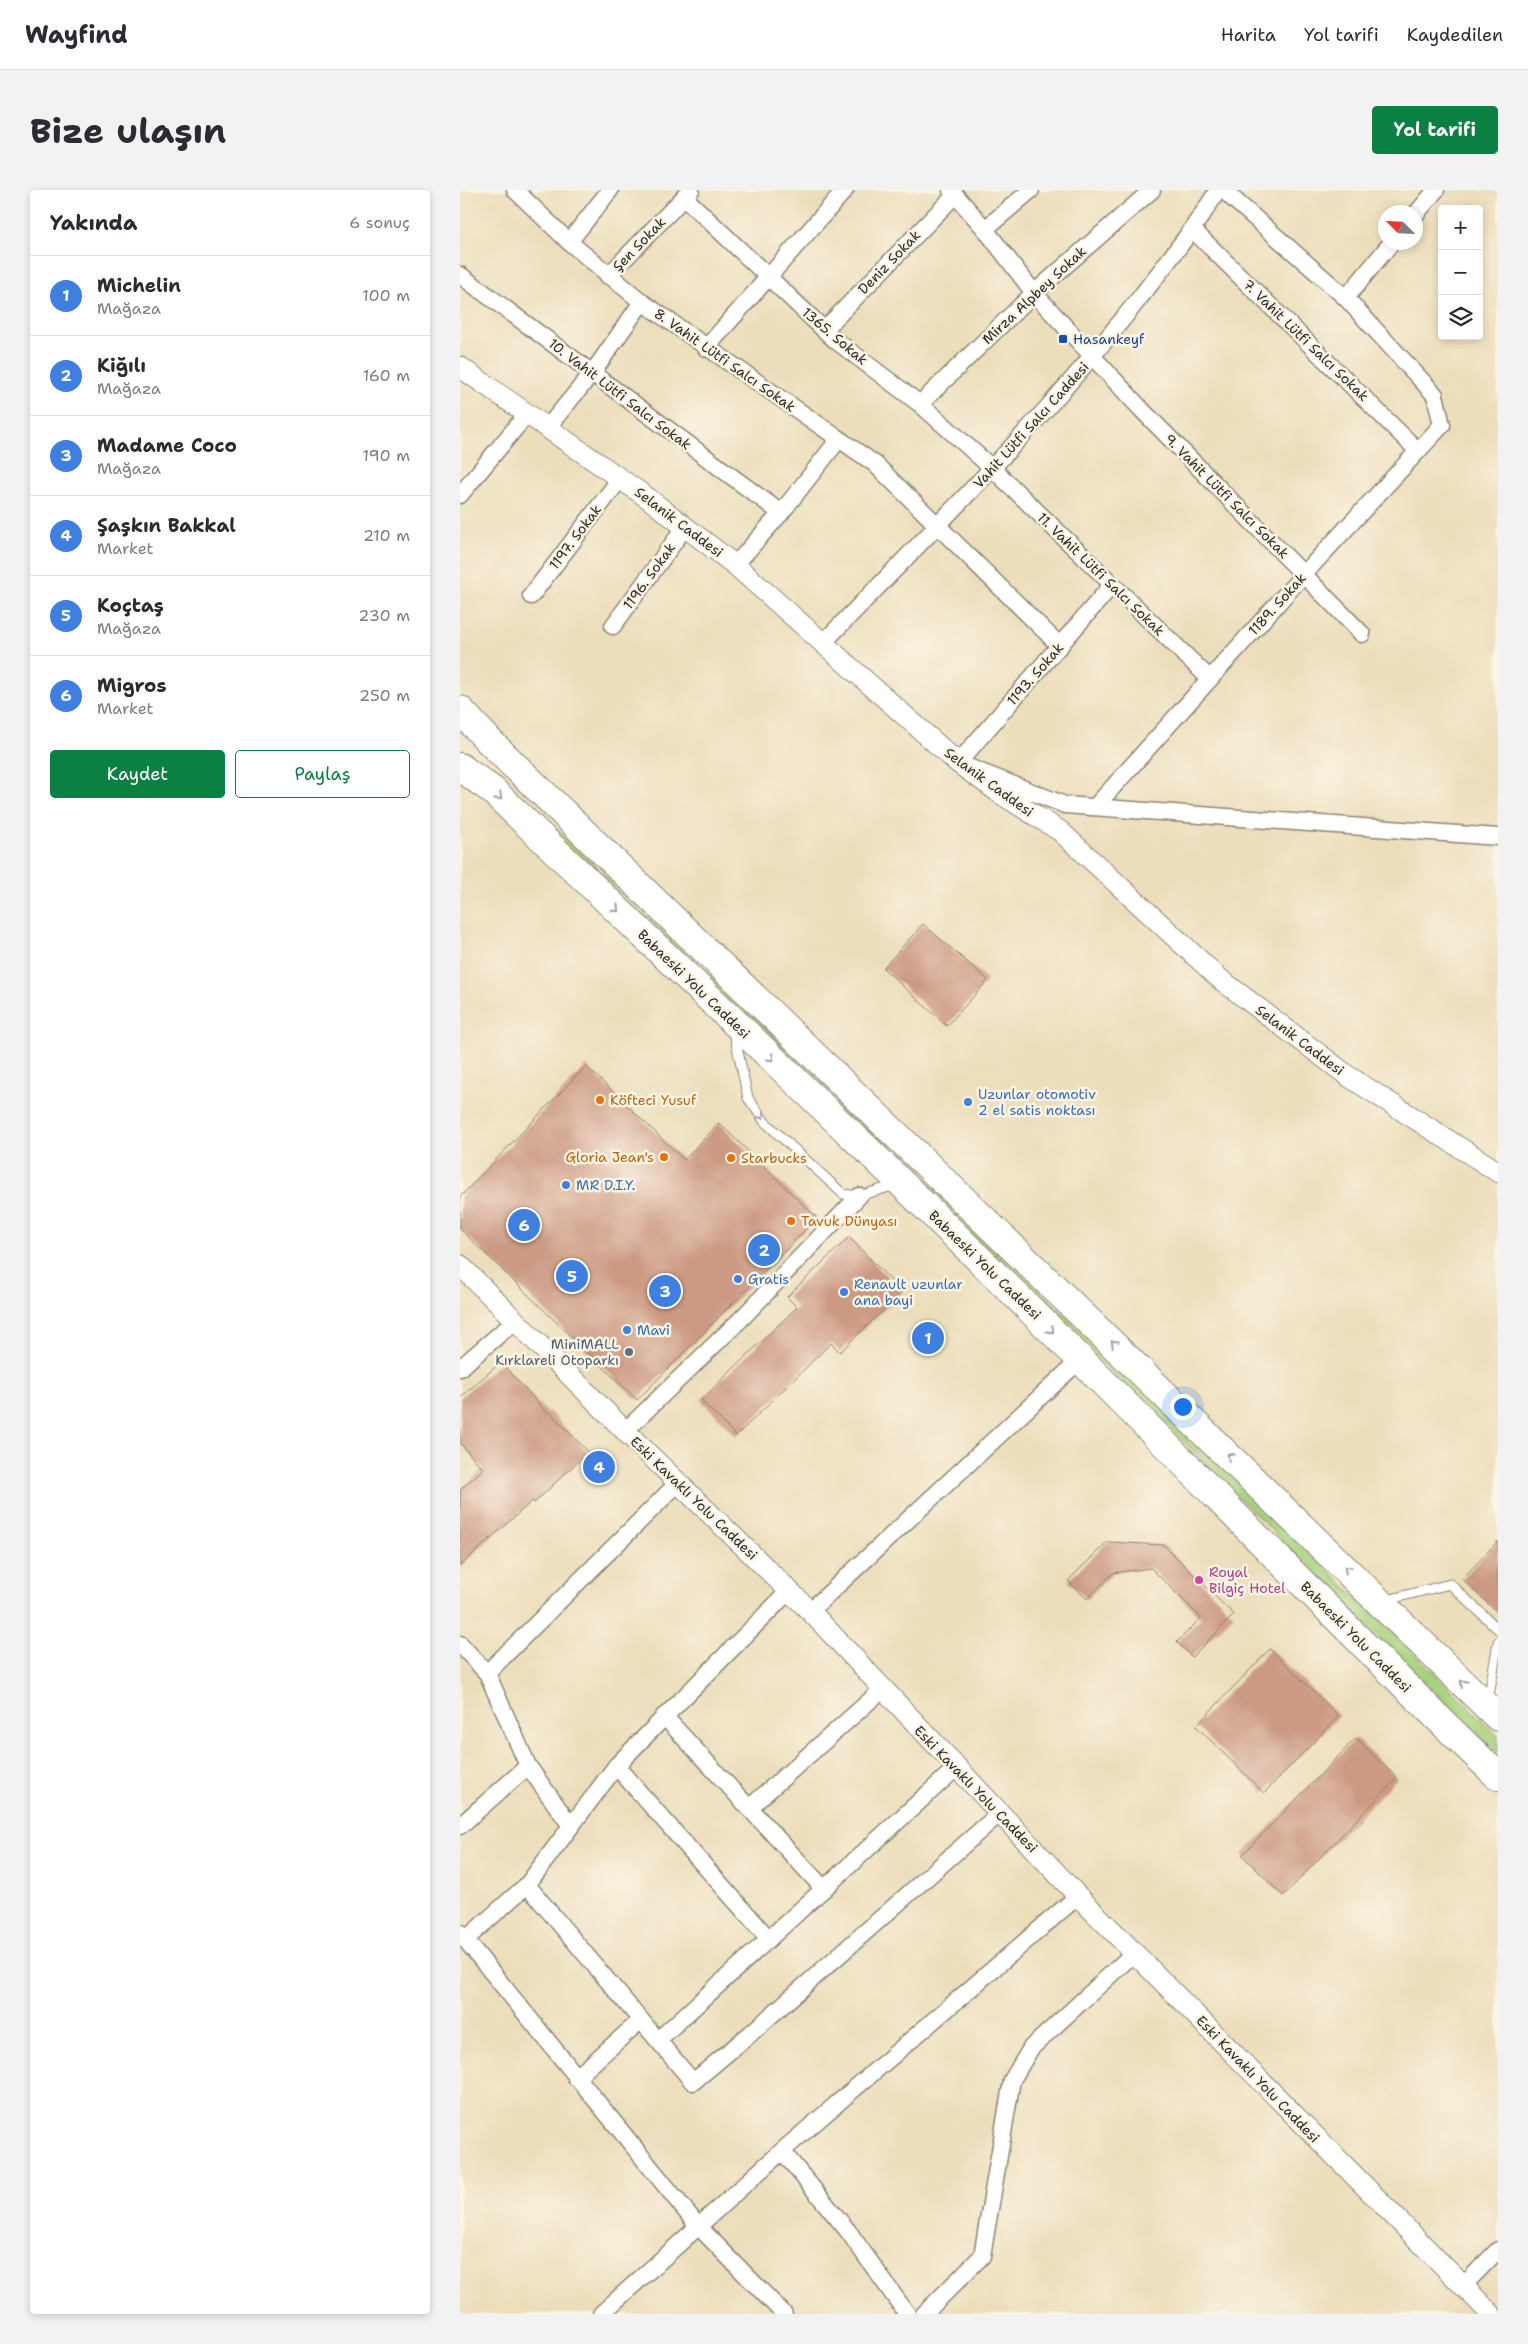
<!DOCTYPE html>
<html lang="tr">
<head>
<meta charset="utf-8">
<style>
  :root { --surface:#fff; --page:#f2f2f3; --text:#2b2b33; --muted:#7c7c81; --line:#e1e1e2; --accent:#0b8043 }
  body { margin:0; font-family:"Shantell Sans",sans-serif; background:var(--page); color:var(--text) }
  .controls { position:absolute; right:15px; top:15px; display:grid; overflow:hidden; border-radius:5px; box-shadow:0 2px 8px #0003 }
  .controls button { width:45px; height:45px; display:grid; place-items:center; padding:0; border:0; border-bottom:1px solid var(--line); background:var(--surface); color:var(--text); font:25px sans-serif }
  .compass { position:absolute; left:918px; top:15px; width:45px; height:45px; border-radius:50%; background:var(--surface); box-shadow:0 2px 8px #0003; rotate:294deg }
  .you { position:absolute; left:722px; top:1216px; width:18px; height:18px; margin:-12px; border:4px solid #fff; border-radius:50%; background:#1a73e8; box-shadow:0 0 0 8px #1a73e833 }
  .badge { display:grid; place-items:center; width:32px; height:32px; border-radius:50%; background:var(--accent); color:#fff; font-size:16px; font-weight:700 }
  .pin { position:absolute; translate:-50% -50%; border:2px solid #fff; box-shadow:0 1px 5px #0006 }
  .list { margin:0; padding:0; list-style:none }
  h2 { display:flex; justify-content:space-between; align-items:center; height:65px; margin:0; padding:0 20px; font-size:21px }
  h2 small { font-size:16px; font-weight:400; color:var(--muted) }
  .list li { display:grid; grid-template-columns:32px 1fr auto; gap:15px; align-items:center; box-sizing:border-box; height:80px; padding:0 20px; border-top:1px solid var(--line) }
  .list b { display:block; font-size:19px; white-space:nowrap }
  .list p { margin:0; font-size:16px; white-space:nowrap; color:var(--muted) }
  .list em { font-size:16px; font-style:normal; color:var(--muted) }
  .actions { display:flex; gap:10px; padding:15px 20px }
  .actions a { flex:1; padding:11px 0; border:1px solid var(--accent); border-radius:5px; text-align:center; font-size:18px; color:var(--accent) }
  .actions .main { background:var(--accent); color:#fff }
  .icon { flex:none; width:28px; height:28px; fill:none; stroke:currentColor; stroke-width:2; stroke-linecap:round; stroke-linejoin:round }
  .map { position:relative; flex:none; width:1038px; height:2124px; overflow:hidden; border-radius:5px }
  header { display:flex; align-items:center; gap:30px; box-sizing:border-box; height:70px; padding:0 25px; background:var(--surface); border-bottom:1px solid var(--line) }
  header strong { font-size:24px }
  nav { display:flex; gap:28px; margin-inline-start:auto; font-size:18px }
  .intro { display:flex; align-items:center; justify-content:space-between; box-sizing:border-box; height:120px; padding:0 30px }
  h1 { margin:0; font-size:35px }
  .button { padding:12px 22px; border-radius:5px; background:var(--accent); color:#fff; font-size:18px; font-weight:700 }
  main { display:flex; gap:30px; padding:0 30px }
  aside { flex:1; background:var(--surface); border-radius:5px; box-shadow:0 2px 8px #0003 }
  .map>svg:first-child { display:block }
</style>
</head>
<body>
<header>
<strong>Wayfind</strong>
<nav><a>Harita</a><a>Yol tarifi</a><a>Kaydedilen</a></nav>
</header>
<div class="intro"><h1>Bize ulaşın</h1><a class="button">Yol tarifi</a></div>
<main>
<aside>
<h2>Yakında<small>6 sonuç</small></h2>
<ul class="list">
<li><span class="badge" style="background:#3f7fe0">1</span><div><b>Michelin</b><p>Mağaza</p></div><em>100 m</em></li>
<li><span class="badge" style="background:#3f7fe0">2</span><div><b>Kiğılı</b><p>Mağaza</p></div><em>160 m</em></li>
<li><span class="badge" style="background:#3f7fe0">3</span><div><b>Madame Coco</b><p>Mağaza</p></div><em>190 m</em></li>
<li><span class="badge" style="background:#3f7fe0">4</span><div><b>Şaşkın Bakkal</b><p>Market</p></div><em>210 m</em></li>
<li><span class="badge" style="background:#3f7fe0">5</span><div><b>Koçtaş</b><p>Mağaza</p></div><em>230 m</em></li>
<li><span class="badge" style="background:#3f7fe0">6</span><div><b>Migros</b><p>Market</p></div><em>250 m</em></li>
</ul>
<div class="actions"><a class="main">Kaydet</a><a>Paylaş</a></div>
</aside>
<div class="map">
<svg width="1038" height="2124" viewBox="0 0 1038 2124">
  <rect width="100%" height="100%" fill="#fcf5e5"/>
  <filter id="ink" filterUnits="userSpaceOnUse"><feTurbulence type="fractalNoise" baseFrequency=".02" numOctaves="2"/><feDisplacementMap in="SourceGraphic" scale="10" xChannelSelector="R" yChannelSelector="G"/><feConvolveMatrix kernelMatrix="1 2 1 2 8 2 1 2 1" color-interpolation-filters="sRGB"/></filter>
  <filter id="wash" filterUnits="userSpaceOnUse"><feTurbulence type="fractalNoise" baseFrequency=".0096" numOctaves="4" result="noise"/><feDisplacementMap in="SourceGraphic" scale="20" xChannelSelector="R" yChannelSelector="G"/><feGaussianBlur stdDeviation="1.12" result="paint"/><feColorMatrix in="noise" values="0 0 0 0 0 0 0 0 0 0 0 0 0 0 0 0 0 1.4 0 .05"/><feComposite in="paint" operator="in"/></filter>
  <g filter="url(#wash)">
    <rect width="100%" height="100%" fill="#ecdebb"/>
    <!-- green -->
    <path fill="#a5d07c" stroke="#687e54" d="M 72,616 C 397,923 719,1233 1038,1546 L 1038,1563 L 918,1447 L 711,1239 L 62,617 Z"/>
    <g id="blocks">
      <!-- building -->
      <g fill="#cc9a83">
        <path d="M 463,734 L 528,790 L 487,836 L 423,778 Z"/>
        <path d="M 126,876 L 224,970 L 259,933 L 357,1028 L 177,1210 L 0,1039 L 0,1007 Z"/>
        <path d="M 389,1047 L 442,1102 L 380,1162 L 371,1153 L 276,1246 L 241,1210 L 337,1117 L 327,1107 Z"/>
        <path d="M 41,1172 L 87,1223 L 89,1221 L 128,1262 L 74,1313 L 72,1311 L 0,1376 L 0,1300 L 23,1279 L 0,1253 L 0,1208 Z"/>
        <path d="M 1038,1351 L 1038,1423 L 1002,1389 Z"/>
        <path d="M 647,1352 L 704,1355 L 774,1425 L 732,1467 L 717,1452 L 741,1428 L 691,1378 L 653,1383 L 627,1409 L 608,1391 Z"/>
        <path d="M 810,1459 L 879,1526 L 804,1603 L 736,1536 Z"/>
        <path d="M 896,1548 L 937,1588 L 823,1706 L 782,1665 Z"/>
      </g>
    </g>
  </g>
  <g filter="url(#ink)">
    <use href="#blocks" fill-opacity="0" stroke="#8c8473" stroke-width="1"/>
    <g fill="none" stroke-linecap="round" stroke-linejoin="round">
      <defs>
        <g id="service">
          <path d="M 274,843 L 288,908 L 305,932 L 383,1004 L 399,1006 L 436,995"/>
          <path d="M 923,1411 L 990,1394 L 1038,1439"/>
          <path d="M 1028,1511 L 1038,1452"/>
        </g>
        <g id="minor">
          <path d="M 55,0 L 109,52 L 182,112 L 415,274 L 600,456"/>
          <path d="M 491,0 L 525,39 L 574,103 L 681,219 L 902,444"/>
          <path d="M 224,7 L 375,150 L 460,214 L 532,278 L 750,489"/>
          <path d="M 956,24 L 976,0"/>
          <path d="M 525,39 L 571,0"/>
          <path d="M 733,40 L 958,261"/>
          <path d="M 109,52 L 150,0"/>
          <path d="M 0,85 L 321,323"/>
          <path d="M 148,86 L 231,0"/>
          <path d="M 886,108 L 932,52"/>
          <path d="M 364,140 L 495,5"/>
          <path d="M 246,158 L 385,0"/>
          <path d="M 460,214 L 574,103 L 692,0"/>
          <path d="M 87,238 L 133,182 L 182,112"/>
          <path d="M 0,305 L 67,224"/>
          <path d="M 275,375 L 321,323 L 379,249"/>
          <path d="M 652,395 L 498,573 L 605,615 L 1038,647"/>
          <path d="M 71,406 L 160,289"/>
          <path d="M 153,436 L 225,337"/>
          <path d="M 363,453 C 471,342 582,232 678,110 C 706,74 734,39 758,0"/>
          <path d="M 635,617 L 844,384 L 982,235 L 975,205 L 886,108 L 763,0"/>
          <path d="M 0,1178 L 56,1130"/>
          <path d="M 165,1241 L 281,1129 L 399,1006"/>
          <path d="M 350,1421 L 621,1169"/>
          <path d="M 0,1454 L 27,1483 L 219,1292"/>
          <path d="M 27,1483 L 68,1576"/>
          <path d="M 204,1526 L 364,1699"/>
          <path d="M 156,1576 L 309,1749"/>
          <path d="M 289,1618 L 423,1499"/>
          <path d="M 0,1636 L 68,1576 L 111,1636"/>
          <path d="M 67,1695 L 233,1892 L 290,1844 L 540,1623"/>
          <path d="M 0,1743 L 238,2036 L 324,2124"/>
          <path d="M 5,1750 L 67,1695 L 156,1576 L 329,1401"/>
          <path d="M 198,1850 L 496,1578"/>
          <path d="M 116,1888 L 181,1830"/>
          <path d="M 322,1961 L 388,2041 L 447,2124"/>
          <path d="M 1003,2096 L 1038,2060"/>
          <path d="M 141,2124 L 322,1961 L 618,1706"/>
          <path d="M 464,2124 L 522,2066 L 552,1890 L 571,1858 L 674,1763"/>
        </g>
        <g id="tertiary">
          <path d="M 0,177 L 185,306 L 275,375 L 498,573 L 541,604 L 600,641 L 760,789 L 888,886 L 1038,982"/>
          <path d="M 0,1075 L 165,1241 L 350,1421 L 618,1706 L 1031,2124"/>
        </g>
        <g id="trunk">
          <path d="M 0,520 L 31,553 L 1038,1527"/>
          <path d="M 0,577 L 32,600 C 230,790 429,978 622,1171 C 761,1309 896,1451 1038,1586"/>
        </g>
      </defs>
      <!-- service casing -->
      <use href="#service" stroke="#8c8473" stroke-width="11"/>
      <!-- minor casing -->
      <use href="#minor" stroke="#8c8473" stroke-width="19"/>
      <!-- tertiary casing -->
      <use href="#tertiary" stroke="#8c8473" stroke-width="22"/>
      <!-- trunk casing -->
      <use href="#trunk" stroke="#8c8473" stroke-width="30"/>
      <!-- service -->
      <use href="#service" stroke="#fff" stroke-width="9"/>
      <!-- minor -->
      <use href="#minor" stroke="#fff" stroke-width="16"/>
      <!-- tertiary -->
      <use href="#tertiary" stroke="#fff" stroke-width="20"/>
      <!-- trunk -->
      <use href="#trunk" stroke="#fff" stroke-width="28"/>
    </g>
    <!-- one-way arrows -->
    <defs><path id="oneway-chevron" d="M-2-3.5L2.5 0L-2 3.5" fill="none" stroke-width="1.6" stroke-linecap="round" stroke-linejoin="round" transform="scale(1.25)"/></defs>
    <g stroke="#a0a0a0">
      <use href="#oneway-chevron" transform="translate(39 607) rotate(44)"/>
      <use href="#oneway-chevron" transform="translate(156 719) rotate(44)"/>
      <use href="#oneway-chevron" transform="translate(311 868) rotate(44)"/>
      <use href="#oneway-chevron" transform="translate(301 926) rotate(54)"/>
      <use href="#oneway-chevron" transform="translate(591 1140) rotate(44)"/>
      <use href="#oneway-chevron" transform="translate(654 1153) rotate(-136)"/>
      <use href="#oneway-chevron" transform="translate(770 1266) rotate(-136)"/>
      <use href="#oneway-chevron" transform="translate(887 1379) rotate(-136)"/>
      <use href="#oneway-chevron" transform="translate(1003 1493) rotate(-136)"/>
    </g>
  </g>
  <!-- markers -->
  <rect fill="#1a4fb4" stroke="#fcf5e5" stroke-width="2" x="598" y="144" width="10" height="10" rx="2.5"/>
  <g fill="#e8710a" stroke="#fcf5e5" stroke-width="2">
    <circle cx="140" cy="910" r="5"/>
    <circle cx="204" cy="967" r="5"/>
    <circle cx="271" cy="968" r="5"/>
    <circle cx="331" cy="1031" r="5"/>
  </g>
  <g fill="#3f7fe0" stroke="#fcf5e5" stroke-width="2">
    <circle cx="508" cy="912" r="5"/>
    <circle cx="106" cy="995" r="5"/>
    <circle cx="278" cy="1089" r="5"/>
    <circle cx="384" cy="1102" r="5"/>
    <circle cx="167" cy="1140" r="5"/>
  </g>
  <circle fill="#5c6f8a" stroke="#fcf5e5" stroke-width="2" cx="169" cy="1162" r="5"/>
  <circle fill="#d1479c" stroke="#fcf5e5" stroke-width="2" cx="739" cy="1390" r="5"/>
  <g text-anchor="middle" stroke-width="5" stroke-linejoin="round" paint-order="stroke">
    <!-- street labels -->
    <g font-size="14" fill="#2b2b2b" stroke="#fcf5e5">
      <text transform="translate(179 54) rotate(-46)" y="5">Şen Sokak</text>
      <text transform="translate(429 72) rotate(-46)" y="5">Deniz Sokak</text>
      <text transform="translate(574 105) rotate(-43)" y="5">Mirza Alpbey Sokak</text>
      <text transform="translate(375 146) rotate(40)" y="5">1365. Sokak</text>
      <text transform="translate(846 150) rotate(44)" y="5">7. Vahit Lütfi Salcı Sokak</text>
      <text transform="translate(265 170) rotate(35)" y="5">8. Vahit Lütfi Salcı Sokak</text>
      <text transform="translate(160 204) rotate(37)" y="5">10. Vahit Lütfi Salcı Sokak</text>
      <text transform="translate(571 235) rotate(-48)" y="5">Vahit Lütfi Salcı Caddesi</text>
      <text transform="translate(767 306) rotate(45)" y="5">9. Vahit Lütfi Salcı Sokak</text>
      <text transform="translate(219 332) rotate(37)" y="5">Selanik Caddesi</text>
      <text transform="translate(115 347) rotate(-53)" y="5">1197. Sokak</text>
      <text transform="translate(641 384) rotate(44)" y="5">11. Vahit Lütfi Salcı Sokak</text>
      <text transform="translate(189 386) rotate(-54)" y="5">1196. Sokak</text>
      <text transform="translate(817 414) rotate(-48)" y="5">1189. Sokak</text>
      <text transform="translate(575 484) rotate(-49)" y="5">1193. Sokak</text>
      <text transform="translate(529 592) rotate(36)" y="5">Selanik Caddesi</text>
      <text transform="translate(234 794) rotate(44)" y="5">Babaeski Yolu Caddesi</text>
      <text transform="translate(840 850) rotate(37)" y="5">Selanik Caddesi</text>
      <text transform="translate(525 1075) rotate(44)" y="5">Babaeski Yolu Caddesi</text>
      <text transform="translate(234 1308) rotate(44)" y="5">Eski Kavaklı Yolu Caddesi</text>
      <text transform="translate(896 1447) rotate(45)" y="5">Babaeski Yolu Caddesi</text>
      <text transform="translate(516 1599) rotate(46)" y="5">Eski Kavaklı Yolu Caddesi</text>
      <text transform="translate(798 1889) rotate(46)" y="5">Eski Kavaklı Yolu Caddesi</text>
    </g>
    <!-- transit labels -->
    <g font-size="14" fill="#164399" stroke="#fcf5e5" text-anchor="start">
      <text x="613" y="154">Hasankeyf</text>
    </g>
    <!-- shop labels -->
    <g font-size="14" fill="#366cbe" stroke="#fcf5e5" text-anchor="start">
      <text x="518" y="909">Uzunlar otomotiv<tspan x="518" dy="16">2 el satis noktası</tspan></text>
      <text x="116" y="1000">MR D.I.Y.</text>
      <text x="288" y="1094">Gratis</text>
      <text x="394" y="1099">Renault uzunlar<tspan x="394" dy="16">ana bayi</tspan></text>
      <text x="177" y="1145">Mavi</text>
    </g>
    <!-- food labels -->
    <g font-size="14" fill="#c56008" stroke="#fcf5e5" text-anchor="start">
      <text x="150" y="915">Köfteci Yusuf</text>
      <text x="194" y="972" text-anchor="end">Gloria Jean's</text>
      <text x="281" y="973">Starbucks</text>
      <text x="341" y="1036">Tavuk Dünyası</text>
    </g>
    <!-- service labels -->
    <g font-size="14" fill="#4e5e75" stroke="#fcf5e5" text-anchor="end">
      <text x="159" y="1159">MiniMALL<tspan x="159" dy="16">Kırklareli Otoparkı</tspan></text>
    </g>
    <!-- hotel labels -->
    <g font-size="14" fill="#b23c85" stroke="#fcf5e5" text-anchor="start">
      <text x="749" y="1387">Royal<tspan x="749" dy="16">Bilgiç Hotel</tspan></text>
    </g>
  </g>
</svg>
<div class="controls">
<button>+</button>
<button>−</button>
<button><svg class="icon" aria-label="layers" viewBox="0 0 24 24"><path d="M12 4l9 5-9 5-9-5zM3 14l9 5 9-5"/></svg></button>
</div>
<svg class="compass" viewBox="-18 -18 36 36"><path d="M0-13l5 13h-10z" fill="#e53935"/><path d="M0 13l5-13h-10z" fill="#7c7c81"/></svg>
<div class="you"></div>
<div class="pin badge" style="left:468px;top:1148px;background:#3f7fe0">1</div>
<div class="pin badge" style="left:304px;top:1060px;background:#3f7fe0">2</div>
<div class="pin badge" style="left:205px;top:1101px;background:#3f7fe0">3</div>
<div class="pin badge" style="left:139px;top:1277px;background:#3f7fe0">4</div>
<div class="pin badge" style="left:112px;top:1086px;background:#3f7fe0">5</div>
<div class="pin badge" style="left:64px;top:1035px;background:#3f7fe0">6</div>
</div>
</main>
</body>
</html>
